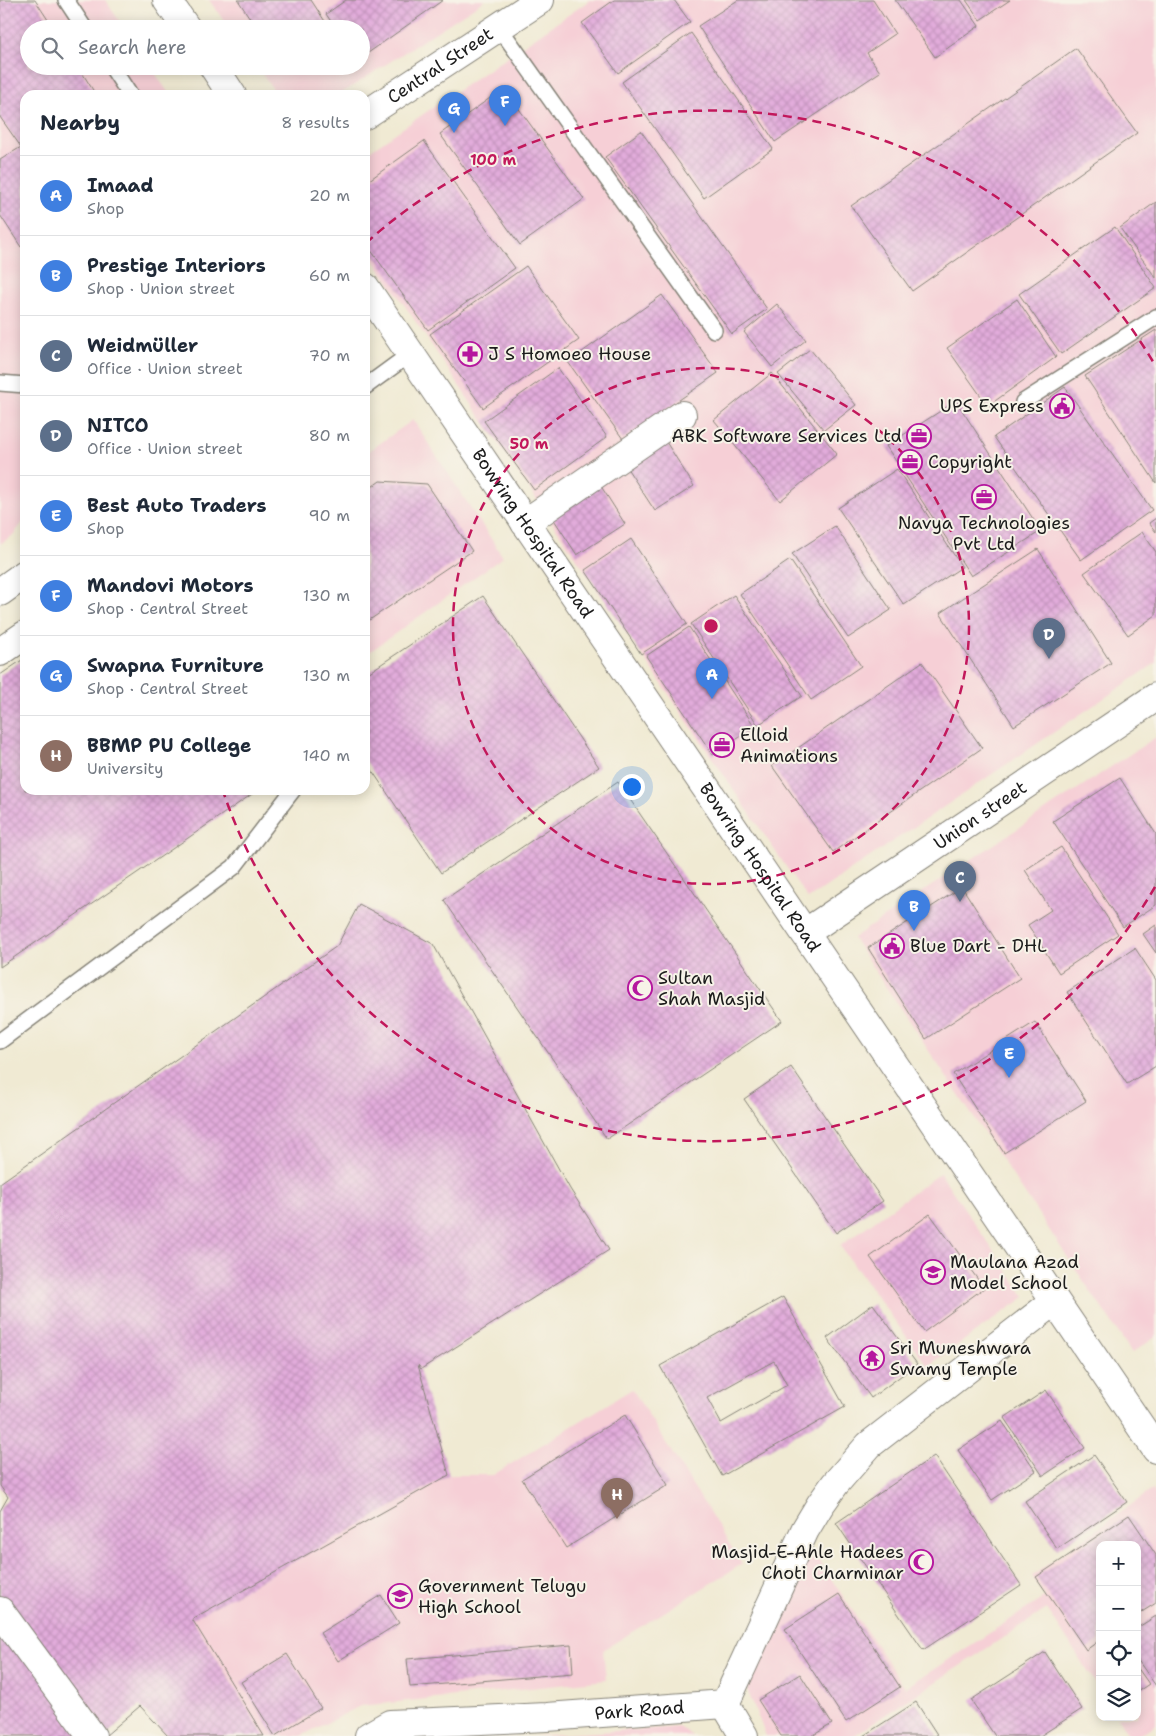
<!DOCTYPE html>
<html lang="en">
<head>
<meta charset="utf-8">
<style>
  :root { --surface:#fff; --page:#f6f6f7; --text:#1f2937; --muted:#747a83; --line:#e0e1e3; --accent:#111827 }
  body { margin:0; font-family:"Shantell Sans",sans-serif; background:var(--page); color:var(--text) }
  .controls { position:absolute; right:15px; bottom:15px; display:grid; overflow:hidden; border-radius:10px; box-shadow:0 2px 12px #0003 }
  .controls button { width:45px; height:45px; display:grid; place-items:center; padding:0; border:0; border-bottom:1px solid var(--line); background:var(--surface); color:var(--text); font:25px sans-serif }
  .you { position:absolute; left:631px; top:786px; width:18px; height:18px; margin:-12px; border:4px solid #fff; border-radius:50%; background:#1a73e8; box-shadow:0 0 0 8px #1a73e833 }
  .badge { display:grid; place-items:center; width:32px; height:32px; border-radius:50%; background:var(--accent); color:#fff; font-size:16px; font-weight:700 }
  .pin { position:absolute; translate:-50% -41px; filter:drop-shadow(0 1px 2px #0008) }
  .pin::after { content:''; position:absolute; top:26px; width:18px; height:15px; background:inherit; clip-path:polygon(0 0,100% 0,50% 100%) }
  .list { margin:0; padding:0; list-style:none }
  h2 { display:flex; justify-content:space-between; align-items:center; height:65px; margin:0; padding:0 20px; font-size:21px }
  h2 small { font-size:16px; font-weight:400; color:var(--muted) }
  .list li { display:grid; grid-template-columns:32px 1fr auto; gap:15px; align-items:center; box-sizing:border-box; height:80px; padding:0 20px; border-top:1px solid var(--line) }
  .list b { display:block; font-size:19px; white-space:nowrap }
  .list p { margin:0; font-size:16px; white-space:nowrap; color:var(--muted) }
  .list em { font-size:16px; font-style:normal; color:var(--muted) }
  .icon { flex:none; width:28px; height:28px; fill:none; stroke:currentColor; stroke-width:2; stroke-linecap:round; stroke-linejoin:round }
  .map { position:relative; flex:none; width:1156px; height:1736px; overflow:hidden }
  .search { position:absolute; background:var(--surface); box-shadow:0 2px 12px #0003; left:20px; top:20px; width:350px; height:55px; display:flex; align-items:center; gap:12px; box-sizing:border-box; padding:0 18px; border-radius:28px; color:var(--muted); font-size:19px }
  .panel { position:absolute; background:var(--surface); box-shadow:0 2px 12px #0003; left:20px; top:90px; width:350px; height:705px; border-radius:15px }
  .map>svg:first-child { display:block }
</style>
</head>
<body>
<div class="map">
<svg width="1156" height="1736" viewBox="0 0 1156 1736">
  <defs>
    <pattern id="building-cross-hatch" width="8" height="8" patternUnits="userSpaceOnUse" patternTransform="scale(1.25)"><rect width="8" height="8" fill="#e2acdb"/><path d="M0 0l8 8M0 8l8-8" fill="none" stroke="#c193bb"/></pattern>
  </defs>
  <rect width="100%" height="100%" fill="#f7f3e8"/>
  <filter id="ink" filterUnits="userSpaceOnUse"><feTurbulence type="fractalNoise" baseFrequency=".02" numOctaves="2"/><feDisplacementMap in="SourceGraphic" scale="10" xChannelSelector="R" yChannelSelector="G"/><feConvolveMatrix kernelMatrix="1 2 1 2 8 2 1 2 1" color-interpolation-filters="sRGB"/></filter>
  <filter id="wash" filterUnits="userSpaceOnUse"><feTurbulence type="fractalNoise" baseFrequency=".0096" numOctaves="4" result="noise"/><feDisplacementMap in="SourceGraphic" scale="20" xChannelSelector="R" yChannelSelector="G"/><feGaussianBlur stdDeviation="1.12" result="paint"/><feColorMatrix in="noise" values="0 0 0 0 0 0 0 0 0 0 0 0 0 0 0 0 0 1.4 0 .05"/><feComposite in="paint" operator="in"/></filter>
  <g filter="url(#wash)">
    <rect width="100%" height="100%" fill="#f0ead3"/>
    <!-- built -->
    <g fill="#f6cfd6">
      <path d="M 0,0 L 105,0 L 125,29 L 29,29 L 29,66 L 150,66 L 170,95 L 25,95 L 25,520 L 13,535 L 0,544 Z"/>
      <path d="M 209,0 L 485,0 L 339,95 L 277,95 L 257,66 L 361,66 L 361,29 L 230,29 Z"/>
      <path d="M 590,0 L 1156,0 L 1156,663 L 808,899 L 365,247 L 365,154 Z"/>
      <path d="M 413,420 L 503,557 L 365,655 L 365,454 Z"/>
      <path d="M 1156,737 L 1156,1337 L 1132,1353 L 853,938 Z"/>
      <path d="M 940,1173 L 1025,1297 L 928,1366 L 840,1246 Z"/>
      <path d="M 632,1389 L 742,1564 L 603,1650 L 606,1680 L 360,1706 L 301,1736 L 264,1736 L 192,1619 L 449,1475 L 493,1475 Z"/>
      <path d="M 1152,1490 L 1156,1496 L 1156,1724 L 1137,1736 L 1129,1736 L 1117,1717 L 1137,1717 L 1137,1545 L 1100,1545 L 1100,1690 L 1047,1609 L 853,1736 L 766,1736 L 746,1687 L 811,1549 L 905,1688 L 1045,1597 L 1032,1576 Z"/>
      <path d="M 680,1727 L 692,1736 L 532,1736 Z"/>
    </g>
    <g id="blocks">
      <!-- building -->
      <g fill="url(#building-cross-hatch)" fill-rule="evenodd">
        <path d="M 0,0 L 35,0 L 54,29 L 29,29 L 29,66 L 78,66 L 96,95 L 25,95 L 25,244 L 21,247 L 0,215 L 0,160 L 21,147 L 0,117 Z"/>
        <path d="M 238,0 L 311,0 L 330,29 L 257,29 Z"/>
        <path d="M 346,0 L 443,0 L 361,58 L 361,29 L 336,29 L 326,14 Z"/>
        <path d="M 614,0 L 674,0 L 690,22 L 618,73 L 582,23 Z"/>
        <path d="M 738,0 L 873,0 L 895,34 L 867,53 L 880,72 L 775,142 L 698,26 Z"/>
        <path d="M 895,0 L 961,0 L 979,26 L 935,57 Z"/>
        <path d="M 966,0 L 1010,0 L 980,20 Z"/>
        <path d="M 691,33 L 773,149 L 704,198 L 622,82 Z"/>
        <path d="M 1076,48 L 1137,133 L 912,291 L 851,206 Z"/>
        <path d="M 282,66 L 295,66 L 286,72 Z"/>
        <path d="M 504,88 L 584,199 L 520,245 L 440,134 Z"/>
        <path d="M 641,131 L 767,309 L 732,334 L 605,157 Z"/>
        <path d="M 424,141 L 515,268 L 428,330 L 365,242 L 365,183 Z"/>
        <path d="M 1156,202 L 1156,278 L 1120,228 Z"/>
        <path d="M 1115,227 L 1156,288 L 1061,354 L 1019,294 Z"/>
        <path d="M 526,266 L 579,340 L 483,408 L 430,334 Z"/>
        <path d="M 662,295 L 718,373 L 623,439 L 568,362 Z"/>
        <path d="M 1017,299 L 1056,357 L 988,406 L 947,348 Z"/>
        <path d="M 777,304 L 806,340 L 772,367 L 744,332 Z"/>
        <path d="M 1156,330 L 1156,483 L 1085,376 Z"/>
        <path d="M 810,349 L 856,405 L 824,430 L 778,374 Z"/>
        <path d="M 558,368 L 607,437 L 534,490 L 484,421 Z"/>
        <path d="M 772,373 L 837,454 L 780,501 L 714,420 Z"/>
        <path d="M 1065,387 L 1152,510 L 1081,560 L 994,437 Z"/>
        <path d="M 956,401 L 1041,531 L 971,576 L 886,446 Z"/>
        <path d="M 661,434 L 694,486 L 655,511 L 621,459 Z"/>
        <path d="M 897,469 L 962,567 L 904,605 L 838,508 Z"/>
        <path d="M 597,480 L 625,524 L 577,555 L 549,512 Z"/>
        <path d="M 380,481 L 427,484 L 472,551 L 365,623 L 365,492 Z"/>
        <path d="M 1156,518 L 1156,532 L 1149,523 Z"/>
        <path d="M 835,526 L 891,610 L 848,638 L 792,554 Z"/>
        <path d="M 1142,532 L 1156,552 L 1156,615 L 1128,635 L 1084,573 Z"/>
        <path d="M 631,539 L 687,624 L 641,654 L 585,570 Z"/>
        <path d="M 1038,549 L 1111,663 L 1014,726 L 940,613 Z"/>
        <path d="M 790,560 L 861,666 L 811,700 L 740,594 Z"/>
        <path d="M 734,595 L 802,696 L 758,725 L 691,624 Z"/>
        <path d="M 483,596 L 599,767 L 441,873 L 365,760 L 365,675 Z"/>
        <path d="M 689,627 L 755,727 L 713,755 L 646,656 Z"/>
        <path d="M 25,658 L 25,790 L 258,790 L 0,967 L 0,675 Z"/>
        <path d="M 922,662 L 982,748 L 833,852 L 772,766 Z"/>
        <path d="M 1120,778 L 1156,834 L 1156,905 L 1123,927 L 1053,821 Z"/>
        <path d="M 618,782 L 782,1021 L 607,1139 L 444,900 Z"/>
        <path d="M 1061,847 L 1118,934 L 1059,973 L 1028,925 L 1051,910 L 1025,870 Z"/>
        <path d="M 962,887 L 1020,978 L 926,1039 L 868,948 Z"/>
        <path d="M 359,904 L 433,944 L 570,1189 L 609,1250 L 421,1369 L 418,1365 L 449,1475 L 192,1619 L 264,1736 L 168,1736 L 140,1706 L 105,1736 L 0,1736 L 0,1511 L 8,1497 L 0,1486 L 0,1183 L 337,946 Z"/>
        <path d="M 1156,925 L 1156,953 L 1143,934 Z"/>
        <path d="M 1135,948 L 1156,980 L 1156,1066 L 1127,1084 L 1067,992 Z"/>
        <path d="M 1035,1022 L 1086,1101 L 1004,1153 L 953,1074 Z"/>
        <path d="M 791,1067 L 883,1201 L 836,1233 L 744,1099 Z"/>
        <path d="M 930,1214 L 984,1288 L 924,1332 L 870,1257 Z"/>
        <path d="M 783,1297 L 845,1407 L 722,1476 L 660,1366 ZM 774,1361 L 787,1385 L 721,1423 L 707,1398 Z"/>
        <path d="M 873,1304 L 917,1364 L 871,1398 L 827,1338 Z"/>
        <path d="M 1046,1390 L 1085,1448 L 1043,1476 L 1004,1418 Z"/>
        <path d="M 625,1415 L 668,1485 L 566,1548 L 522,1479 Z"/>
        <path d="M 1002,1421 L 1036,1471 L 992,1500 L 958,1450 Z"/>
        <path d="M 1094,1455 L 1127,1502 L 1057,1549 L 1025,1501 Z"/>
        <path d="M 934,1456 L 1021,1585 L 923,1650 L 836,1523 Z"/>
        <path d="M 1129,1515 L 1156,1555 L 1156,1603 L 1137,1615 L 1137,1545 L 1100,1545 L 1100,1640 L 1086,1650 L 1036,1577 Z"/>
        <path d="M 839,1594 L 900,1687 L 846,1722 L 785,1629 Z"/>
        <path d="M 381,1595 L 399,1623 L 338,1661 L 320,1633 Z"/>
        <path d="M 1156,1616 L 1156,1686 L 1137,1659 L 1137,1628 Z"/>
        <path d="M 571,1645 L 573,1673 L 410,1687 L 407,1659 Z"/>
        <path d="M 1045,1652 L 1082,1709 L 1040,1736 L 995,1736 L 971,1700 Z"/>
        <path d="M 287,1654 L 321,1708 L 275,1736 L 241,1682 Z"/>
        <path d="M 1137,1667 L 1149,1684 L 1137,1692 Z"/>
        <path d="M 800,1674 L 832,1724 L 812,1736 L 781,1736 L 758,1700 Z"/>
        <path d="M 916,1702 L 938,1736 L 863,1736 Z"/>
      </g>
    </g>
  </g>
  <g filter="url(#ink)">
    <use href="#blocks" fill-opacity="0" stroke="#868378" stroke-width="1"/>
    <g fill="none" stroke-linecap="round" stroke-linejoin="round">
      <defs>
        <g id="lane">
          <path d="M 66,0 L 85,29"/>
          <path d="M 499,27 L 714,330"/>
          <path d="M 111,66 L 130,95"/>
          <path d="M 0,383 L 25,385"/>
          <path d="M 365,387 L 410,354"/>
          <path d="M 1023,402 L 1156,317"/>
          <path d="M 0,1041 L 234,867 L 293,790"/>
        </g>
        <g id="street">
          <path id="s1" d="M 365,287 L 1156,1449"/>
          <path d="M 525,523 L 682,415"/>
          <path id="s2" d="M 805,933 L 1156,697"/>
          <path d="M 725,1704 L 805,1530 L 820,1505 L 835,1484 L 869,1445 L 1055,1301"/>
          <path d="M 725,1704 L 744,1736"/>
          <path id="s3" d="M 369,1736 L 390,1724 L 547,1717 L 725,1704"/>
        </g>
        <g id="secondary">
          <path d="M 167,0 L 187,29"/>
          <path d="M 213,66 L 232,95"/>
          <path id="s4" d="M 365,115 L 540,0"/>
          <path d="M 0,592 L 25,574"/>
          <path d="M 0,652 L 25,635"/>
          <path d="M 0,1611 L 92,1736"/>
        </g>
      </defs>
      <!-- lane casing -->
      <use href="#lane" stroke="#868378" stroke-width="18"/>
      <!-- street casing -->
      <use href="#street" stroke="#868378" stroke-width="30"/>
      <!-- secondary casing -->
      <use href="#secondary" stroke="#868378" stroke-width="30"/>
      <!-- lane -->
      <use href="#lane" stroke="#fff" stroke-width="15"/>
      <!-- street -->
      <use href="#street" stroke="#fff" stroke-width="28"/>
      <!-- secondary -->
      <use href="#secondary" stroke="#fff" stroke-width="28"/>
    </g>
  </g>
  <!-- distance rings -->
  <g fill="none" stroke="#c2185b" stroke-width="2.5" stroke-dasharray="9 6">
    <circle cx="711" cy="626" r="258"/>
    <path d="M1155 887A515 515 0 0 1 224 794M366 243A515 515 0 0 1 1155 365"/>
  </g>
  <!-- icons -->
  <defs>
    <symbol id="pharmacy-ring" viewBox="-11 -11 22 22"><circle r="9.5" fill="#f7f3e8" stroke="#b5179e" stroke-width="1.5"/><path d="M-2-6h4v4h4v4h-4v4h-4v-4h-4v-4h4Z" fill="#b5179e"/></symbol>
    <symbol id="civic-ring" viewBox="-11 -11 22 22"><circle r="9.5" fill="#f7f3e8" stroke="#b5179e" stroke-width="1.5"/><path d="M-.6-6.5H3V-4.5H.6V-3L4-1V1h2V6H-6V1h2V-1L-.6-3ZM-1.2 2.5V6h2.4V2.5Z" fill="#b5179e"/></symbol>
    <symbol id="office-ring" viewBox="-11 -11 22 22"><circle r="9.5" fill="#f7f3e8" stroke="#b5179e" stroke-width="1.5"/><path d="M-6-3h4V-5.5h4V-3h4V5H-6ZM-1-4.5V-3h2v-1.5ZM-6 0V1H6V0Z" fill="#b5179e"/></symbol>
    <symbol id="mosque-ring" viewBox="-11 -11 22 22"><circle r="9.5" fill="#f7f3e8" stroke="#b5179e" stroke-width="1.5"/><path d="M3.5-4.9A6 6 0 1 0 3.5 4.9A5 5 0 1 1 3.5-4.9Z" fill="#b5179e"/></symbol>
    <symbol id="school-ring" viewBox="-11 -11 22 22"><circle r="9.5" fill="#f7f3e8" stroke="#b5179e" stroke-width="1.5"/><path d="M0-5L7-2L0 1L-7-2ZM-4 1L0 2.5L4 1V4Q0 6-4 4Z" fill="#b5179e"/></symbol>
    <symbol id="temple-ring" viewBox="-11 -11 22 22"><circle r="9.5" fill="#f7f3e8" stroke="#b5179e" stroke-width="1.5"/><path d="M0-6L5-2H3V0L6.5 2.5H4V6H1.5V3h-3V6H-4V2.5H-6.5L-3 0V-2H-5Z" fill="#b5179e"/></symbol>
  </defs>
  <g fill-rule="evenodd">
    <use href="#pharmacy-ring" x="456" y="340" width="28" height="28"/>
    <use href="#civic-ring" x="1048" y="392" width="28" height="28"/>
    <use href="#office-ring" x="905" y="422" width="28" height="28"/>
    <use href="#office-ring" x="896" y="448" width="28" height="28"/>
    <use href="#office-ring" x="970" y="483" width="28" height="28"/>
    <use href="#office-ring" x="708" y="731" width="28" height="28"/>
    <use href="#civic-ring" x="878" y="932" width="28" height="28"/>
    <use href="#mosque-ring" x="626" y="974" width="28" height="28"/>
    <use href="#school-ring" x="919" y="1258" width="28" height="28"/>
    <use href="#temple-ring" x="858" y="1344" width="28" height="28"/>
    <use href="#mosque-ring" x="907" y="1548" width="28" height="28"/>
    <use href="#school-ring" x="386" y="1582" width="28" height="28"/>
  </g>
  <g text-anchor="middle" stroke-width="4" stroke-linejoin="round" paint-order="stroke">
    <!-- street labels -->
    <g font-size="18" fill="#1c1c1c" stroke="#f7f3e8">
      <text dy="6" stroke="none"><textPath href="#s4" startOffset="90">Central Street</textPath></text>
      <text dy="6" stroke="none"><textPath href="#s1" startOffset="298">Bowring Hospital Road</textPath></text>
      <text dy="6" stroke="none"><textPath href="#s2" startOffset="211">Union street</textPath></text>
      <text dy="6" stroke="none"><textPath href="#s1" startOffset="702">Bowring Hospital Road</textPath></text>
      <text dy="6" stroke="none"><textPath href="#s3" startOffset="274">Park Road</textPath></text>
    </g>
    <!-- poi labels -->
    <g font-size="18" fill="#1c1c1c" stroke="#f7f3e8" text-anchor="start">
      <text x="488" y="360">J S Homoeo House</text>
      <text x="1044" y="412" text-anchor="end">UPS Express</text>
      <text x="902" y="442" text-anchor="end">ABK Software Services Ltd</text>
      <text x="928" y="468">Copyright</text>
      <text x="984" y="529" text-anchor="middle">Navya Technologies<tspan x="984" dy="21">Pvt Ltd</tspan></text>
      <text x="740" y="741">Elloid<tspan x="740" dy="21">Animations</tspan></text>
      <text x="910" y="952">Blue Dart - DHL</text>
      <text x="658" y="984">Sultan<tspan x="658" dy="21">Shah Masjid</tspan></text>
      <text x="950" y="1268">Maulana Azad<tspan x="950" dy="21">Model School</tspan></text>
      <text x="890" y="1354">Sri Muneshwara<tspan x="890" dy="21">Swamy Temple</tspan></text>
      <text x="904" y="1558" text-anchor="end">Masjid-E-Ahle Hadees<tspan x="904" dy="21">Choti Charminar</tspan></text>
      <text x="418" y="1592">Government Telugu<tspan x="418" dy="21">High School</tspan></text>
    </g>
  </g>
  <circle cx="711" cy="626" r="8" fill="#c2185b" stroke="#f7f3e8" stroke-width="2.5"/>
  <g font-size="15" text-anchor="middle" font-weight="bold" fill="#c2185b" stroke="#f7f3e8" stroke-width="4" stroke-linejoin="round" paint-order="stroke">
    <text x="493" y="165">100 m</text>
    <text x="529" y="449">50 m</text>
  </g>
</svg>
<div class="controls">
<button>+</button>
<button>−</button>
<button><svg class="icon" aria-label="locate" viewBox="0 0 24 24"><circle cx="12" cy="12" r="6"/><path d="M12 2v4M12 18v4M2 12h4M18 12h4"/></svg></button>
<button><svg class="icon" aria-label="layers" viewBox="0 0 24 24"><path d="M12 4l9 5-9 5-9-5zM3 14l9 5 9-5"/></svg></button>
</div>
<div class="you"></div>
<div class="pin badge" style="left:712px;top:699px;background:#3f7fe0">A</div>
<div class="pin badge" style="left:914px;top:931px;background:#3f7fe0">B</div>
<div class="pin badge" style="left:960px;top:902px;background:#5c6f8a">C</div>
<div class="pin badge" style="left:1049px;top:659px;background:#5c6f8a">D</div>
<div class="pin badge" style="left:1009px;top:1078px;background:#3f7fe0">E</div>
<div class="pin badge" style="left:505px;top:126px;background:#3f7fe0">F</div>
<div class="pin badge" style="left:454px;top:133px;background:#3f7fe0">G</div>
<div class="pin badge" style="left:617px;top:1519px;background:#8d6e63">H</div>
<div class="search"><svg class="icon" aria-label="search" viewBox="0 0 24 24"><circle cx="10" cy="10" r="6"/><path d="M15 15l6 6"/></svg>Search here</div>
<section class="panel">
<h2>Nearby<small>8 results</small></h2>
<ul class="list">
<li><span class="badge" style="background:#3f7fe0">A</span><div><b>Imaad</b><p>Shop</p></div><em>20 m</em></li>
<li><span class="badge" style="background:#3f7fe0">B</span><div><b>Prestige Interiors</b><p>Shop · Union street</p></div><em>60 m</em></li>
<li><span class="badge" style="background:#5c6f8a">C</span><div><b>Weidmüller</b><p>Office · Union street</p></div><em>70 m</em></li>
<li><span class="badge" style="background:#5c6f8a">D</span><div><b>NITCO</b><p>Office · Union street</p></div><em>80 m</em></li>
<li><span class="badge" style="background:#3f7fe0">E</span><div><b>Best Auto Traders</b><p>Shop</p></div><em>90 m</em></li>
<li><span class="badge" style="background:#3f7fe0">F</span><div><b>Mandovi Motors</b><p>Shop · Central Street</p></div><em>130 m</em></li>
<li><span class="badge" style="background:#3f7fe0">G</span><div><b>Swapna Furniture</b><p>Shop · Central Street</p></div><em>130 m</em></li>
<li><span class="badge" style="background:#8d6e63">H</span><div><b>BBMP PU College</b><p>University</p></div><em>140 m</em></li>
</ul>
</section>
</div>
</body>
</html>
